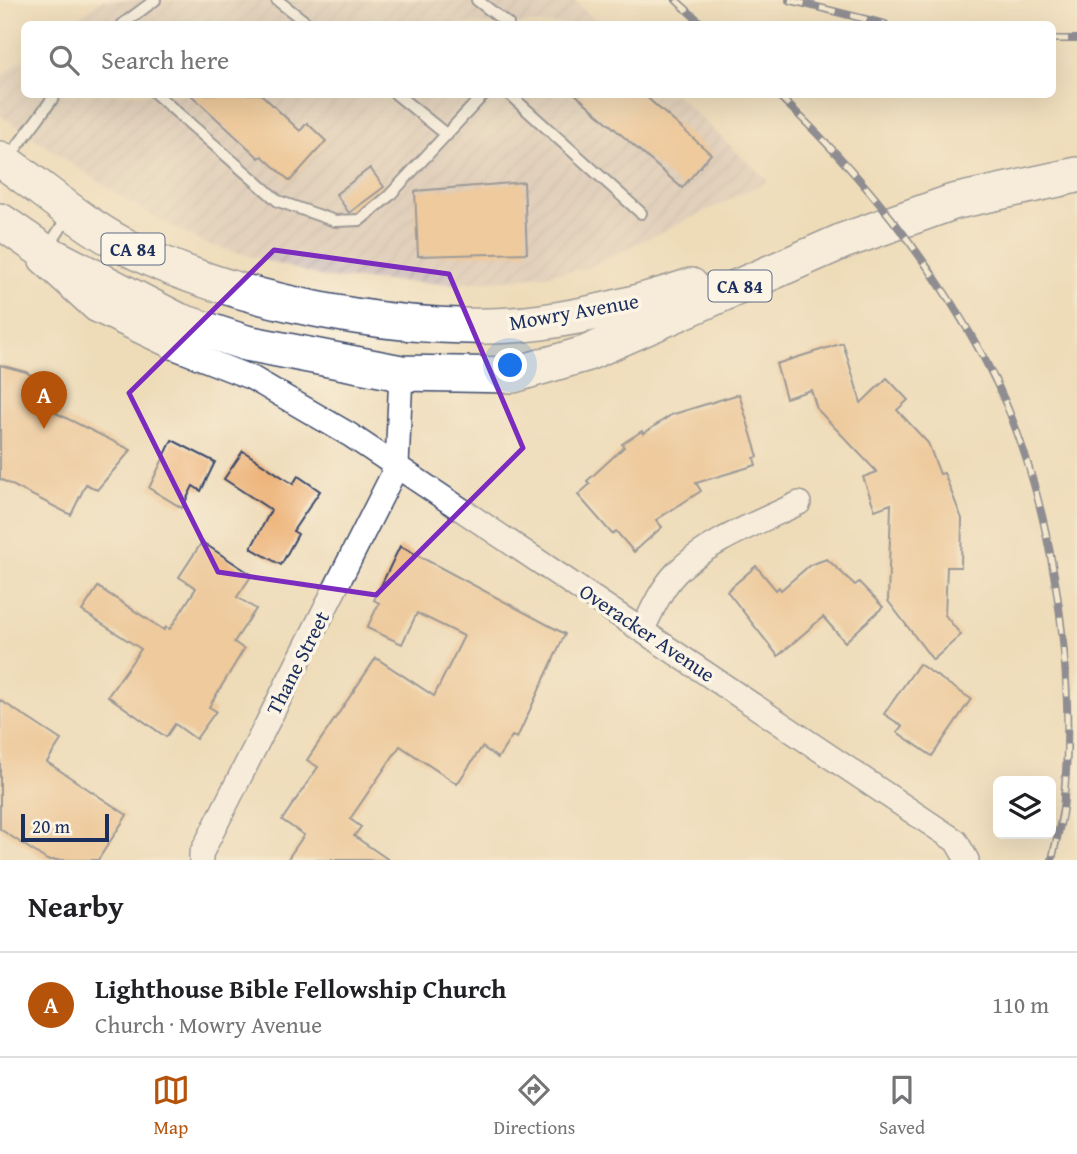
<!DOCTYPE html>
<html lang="en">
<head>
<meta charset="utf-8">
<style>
  :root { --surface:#fff; --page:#f2f2f2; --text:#202124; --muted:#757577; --line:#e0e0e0; --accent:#b45309 }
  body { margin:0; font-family:"Gentium Book Plus",serif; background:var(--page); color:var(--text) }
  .controls { position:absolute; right:21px; bottom:21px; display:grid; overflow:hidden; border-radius:10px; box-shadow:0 7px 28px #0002 }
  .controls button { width:63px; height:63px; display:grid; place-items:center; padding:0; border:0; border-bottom:2px solid var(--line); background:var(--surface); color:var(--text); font:35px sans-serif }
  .scale { position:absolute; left:21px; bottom:18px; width:88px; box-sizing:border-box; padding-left:7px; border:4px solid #1b2f5e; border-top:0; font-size:19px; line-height:24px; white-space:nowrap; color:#1b2f5e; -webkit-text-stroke:5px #fcf5e5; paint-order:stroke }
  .you { position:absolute; left:511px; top:366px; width:24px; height:24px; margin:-18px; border:5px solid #fff; border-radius:50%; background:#1a73e8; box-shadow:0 0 0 10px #1a73e833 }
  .badge { display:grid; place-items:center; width:46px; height:46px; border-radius:50%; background:var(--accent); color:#fff; font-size:23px; font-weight:700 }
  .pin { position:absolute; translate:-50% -58px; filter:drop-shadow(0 2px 4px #0008) }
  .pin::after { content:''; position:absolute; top:37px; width:24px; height:21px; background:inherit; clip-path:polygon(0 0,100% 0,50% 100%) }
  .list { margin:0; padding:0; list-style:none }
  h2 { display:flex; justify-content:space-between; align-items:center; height:91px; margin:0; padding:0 28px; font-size:30px }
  h2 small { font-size:23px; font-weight:400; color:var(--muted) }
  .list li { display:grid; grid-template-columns:46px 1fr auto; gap:21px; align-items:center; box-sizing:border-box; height:105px; padding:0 28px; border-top:2px solid var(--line) }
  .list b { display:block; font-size:26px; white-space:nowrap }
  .list p { margin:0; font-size:23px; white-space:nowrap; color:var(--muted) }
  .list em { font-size:23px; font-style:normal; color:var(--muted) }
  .icon { flex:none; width:38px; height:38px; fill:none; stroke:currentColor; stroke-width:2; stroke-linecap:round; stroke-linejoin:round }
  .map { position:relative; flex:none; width:1077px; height:860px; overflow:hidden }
  .search { position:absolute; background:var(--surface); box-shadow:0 7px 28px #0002; left:21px; right:21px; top:21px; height:77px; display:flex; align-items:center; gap:18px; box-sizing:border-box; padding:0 24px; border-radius:10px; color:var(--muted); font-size:26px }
  .sheet { height:196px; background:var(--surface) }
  nav { display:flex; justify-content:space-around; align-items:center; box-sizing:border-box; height:98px; border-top:2px solid var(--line); background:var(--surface); font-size:19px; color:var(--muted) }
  nav a { display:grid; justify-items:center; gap:4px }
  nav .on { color:var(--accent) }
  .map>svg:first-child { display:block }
</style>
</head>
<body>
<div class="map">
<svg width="1077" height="860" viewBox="0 0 1077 860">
  <defs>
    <pattern id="industrial-furrows" width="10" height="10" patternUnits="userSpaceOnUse" patternTransform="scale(1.75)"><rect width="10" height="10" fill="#d0c0bc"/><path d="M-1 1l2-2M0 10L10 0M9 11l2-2" fill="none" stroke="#b2a5a4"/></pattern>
  </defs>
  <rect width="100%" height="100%" fill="#fcf5e5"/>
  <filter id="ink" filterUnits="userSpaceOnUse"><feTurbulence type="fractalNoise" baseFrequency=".0143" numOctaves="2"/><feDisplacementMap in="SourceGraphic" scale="14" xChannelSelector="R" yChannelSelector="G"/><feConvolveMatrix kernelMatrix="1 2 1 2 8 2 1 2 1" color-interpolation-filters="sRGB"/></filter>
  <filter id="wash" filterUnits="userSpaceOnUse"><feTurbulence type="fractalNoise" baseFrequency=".00686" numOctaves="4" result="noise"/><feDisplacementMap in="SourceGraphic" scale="28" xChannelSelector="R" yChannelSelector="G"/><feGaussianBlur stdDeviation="1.57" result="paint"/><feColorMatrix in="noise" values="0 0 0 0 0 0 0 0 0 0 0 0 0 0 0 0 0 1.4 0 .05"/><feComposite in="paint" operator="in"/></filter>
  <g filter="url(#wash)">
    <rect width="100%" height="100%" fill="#eedcb9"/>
    <!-- industrial -->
    <g fill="url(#industrial-furrows)">
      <path d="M 101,0 L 573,0 L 600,24 L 69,24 Z"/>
      <path d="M 24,58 L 24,94 L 676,95 L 768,181 L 585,269 L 517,279 L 451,284 L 327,278 L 203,243 L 130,203 L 0,115 L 0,77 Z"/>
    </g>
    <g id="blocks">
      <!-- building -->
      <g fill="#edb379">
        <path d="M 190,94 L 261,94 L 300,131 L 307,123 L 326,141 L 290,181 L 262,156 L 259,158 Z"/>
        <path d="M 575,94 L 643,94 L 711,154 L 682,188 Z"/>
        <path d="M 370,168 L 384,187 L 349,213 L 336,194 Z"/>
        <path d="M 524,182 L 527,253 L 418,256 L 415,191 Z"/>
        <path d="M 843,343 L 861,403 L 887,378 L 908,400 L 897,410 L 928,443 L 940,474 L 944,473 L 962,519 L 961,567 L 947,567 L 945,615 L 961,635 L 933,660 L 888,601 L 891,504 L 875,510 L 863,477 L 877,472 L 817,409 L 811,390 L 786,398 L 776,364 Z"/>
        <path d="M 0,365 L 26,372 L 64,397 L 56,413 L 131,450 L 97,490 L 86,484 L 71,515 L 0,479 Z"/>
        <path d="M 739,394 L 758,457 L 754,458 L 756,465 L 696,483 L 701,491 L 656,520 L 662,527 L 634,552 L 616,531 L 612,534 L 578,495 L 590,484 L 587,481 L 624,447 L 622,444 L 642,431 L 643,434 L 671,415 Z"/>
        <path d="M 172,440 L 215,462 L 201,491 L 193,486 L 182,508 L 149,488 Z"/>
        <path d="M 243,451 L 293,484 L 298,476 L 320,491 L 293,531 L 298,534 L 281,565 L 251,548 L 271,510 L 224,479 Z"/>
        <path d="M 202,542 L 252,575 L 237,597 L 256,609 L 234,642 L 244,649 L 209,707 L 216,711 L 196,739 L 175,724 L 166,737 L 108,696 L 141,649 L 82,611 L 98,587 L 164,630 L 166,627 L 170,629 L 196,588 L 179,577 Z"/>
        <path d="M 400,546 L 565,634 L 517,738 L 512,736 L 498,758 L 482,747 L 457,784 L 400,746 L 350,819 L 361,827 L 354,836 L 389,860 L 287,860 L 304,835 L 282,820 L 318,767 L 307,760 L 376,658 L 434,696 L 464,636 L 417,613 L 402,644 L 367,628 L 379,603 L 374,600 Z"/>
        <path d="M 827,559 L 855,585 L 859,582 L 883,607 L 845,642 L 823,617 L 778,656 L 727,591 L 756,566 L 776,590 L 779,587 L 781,590 L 810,565 Z"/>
        <path d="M 919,664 L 971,699 L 932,756 L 897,732 L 902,726 L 884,714 Z"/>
        <path d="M 0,700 L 61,740 L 47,762 L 127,815 L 98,860 L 47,860 L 0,829 Z"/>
      </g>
    </g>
  </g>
  <g filter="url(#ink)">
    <use href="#blocks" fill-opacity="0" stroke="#3b496c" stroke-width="2"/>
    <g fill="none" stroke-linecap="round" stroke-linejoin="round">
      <defs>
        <g id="service">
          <path d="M 277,0 L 308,24"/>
          <path d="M 477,0 L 508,24"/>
          <path d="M 123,24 L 155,0"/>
          <path d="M 156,94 L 278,201 L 335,221 L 360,220 L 389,196 L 484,94"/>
          <path d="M 396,94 L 447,135"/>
          <path d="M 509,94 L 641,213"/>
          <path d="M 7,160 L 56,94"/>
          <path d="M 47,249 L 69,215"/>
        </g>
        <g id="minor">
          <path d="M 41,261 L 95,310 L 170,346 L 252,378 L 350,435 L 956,841 L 967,860"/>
          <path d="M 643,629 C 652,610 661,589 676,573 C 706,542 760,522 799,503"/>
          <path d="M 201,860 L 201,854 L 397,466 L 401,373"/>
        </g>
        <g id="primary">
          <path d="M 0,159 C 40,186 78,221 121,244 C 227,302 422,339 542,322 C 592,315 643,302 691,286"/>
          <path d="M 0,221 L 45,252 L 179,321 L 246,343 L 401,373 L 513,375 L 585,354 L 843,241 L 953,202 L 1077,175"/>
        </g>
      </defs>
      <!-- service casing -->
      <use href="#service" stroke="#3b496c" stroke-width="14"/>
      <!-- minor casing -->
      <use href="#minor" stroke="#3b496c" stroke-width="26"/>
      <!-- primary casing -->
      <use href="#primary" stroke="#3b496c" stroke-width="38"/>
      <!-- service -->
      <use href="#service" stroke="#fff" stroke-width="10"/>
      <!-- minor -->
      <use href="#minor" stroke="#fff" stroke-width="23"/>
      <!-- primary -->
      <use href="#primary" stroke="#fff" stroke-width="35"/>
      <defs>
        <g id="rail">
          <path d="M 676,0 L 702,24"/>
          <path d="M 789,0 L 885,24"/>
          <path d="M 1052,39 L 1077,39"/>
          <path d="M 777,94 C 860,172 931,261 985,360 C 1050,481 1077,662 1064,798 C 1063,818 1056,840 1052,860"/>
        </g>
      </defs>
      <!-- rail casing -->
      <use href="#rail" stroke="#1b2f5e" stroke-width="8"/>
      <!-- rail -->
      <use href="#rail" stroke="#fcf5e5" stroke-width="5" stroke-dasharray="16" stroke-linecap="butt"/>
    </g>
  </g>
  <!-- marked area -->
  <path d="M0 0H1077V860H0ZM 274,250 L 449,274 L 523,448 L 376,595 L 218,572 L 129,393 Z" fill="#eedcb9" fill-opacity=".55" fill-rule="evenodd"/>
  <path fill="none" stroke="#7b2cbf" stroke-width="5" stroke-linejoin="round" d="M 274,250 L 449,274 L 523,448 L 376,595 L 218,572 L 129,393 Z"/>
  <g text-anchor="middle" stroke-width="7" stroke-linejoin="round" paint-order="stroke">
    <!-- shield labels -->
    <g fill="#fcf5e5" stroke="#5e6a86" stroke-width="2">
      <rect x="101.5" y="233.5" width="63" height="31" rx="5"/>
      <rect x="708.5" y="270.5" width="63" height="31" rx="5"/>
    </g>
    <g font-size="19" font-weight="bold" fill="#1b2f5e">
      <text x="133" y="256">CA 84</text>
      <text x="740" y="293">CA 84</text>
    </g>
    <!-- street labels -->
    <g font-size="21" fill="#1b2f5e" stroke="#fcf5e5">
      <text transform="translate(574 312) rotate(-10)" y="7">Mowry Avenue</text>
      <text transform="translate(647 633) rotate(34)" y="7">Overacker Avenue</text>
      <text transform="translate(298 663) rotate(-63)" y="7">Thane Street</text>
    </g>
  </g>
</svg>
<div class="controls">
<button><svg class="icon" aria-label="layers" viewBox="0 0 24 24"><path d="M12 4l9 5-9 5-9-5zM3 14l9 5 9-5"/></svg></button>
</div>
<div class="scale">20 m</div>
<div class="you"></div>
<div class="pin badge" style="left:44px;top:429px">A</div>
<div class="search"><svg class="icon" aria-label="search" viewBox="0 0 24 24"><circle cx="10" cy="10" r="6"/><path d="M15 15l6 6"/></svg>Search here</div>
</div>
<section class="sheet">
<h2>Nearby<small></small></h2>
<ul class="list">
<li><span class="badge">A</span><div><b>Lighthouse Bible Fellowship Church</b><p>Church · Mowry Avenue</p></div><em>110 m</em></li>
</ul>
</section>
<nav>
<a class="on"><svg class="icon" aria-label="map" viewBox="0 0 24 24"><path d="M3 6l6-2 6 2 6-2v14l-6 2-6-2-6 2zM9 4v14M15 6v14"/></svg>Map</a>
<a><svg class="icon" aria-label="directions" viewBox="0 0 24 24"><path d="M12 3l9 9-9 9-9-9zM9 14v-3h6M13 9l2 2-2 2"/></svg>Directions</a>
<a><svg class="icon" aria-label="saved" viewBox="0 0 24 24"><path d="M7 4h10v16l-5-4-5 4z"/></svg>Saved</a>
</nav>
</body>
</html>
